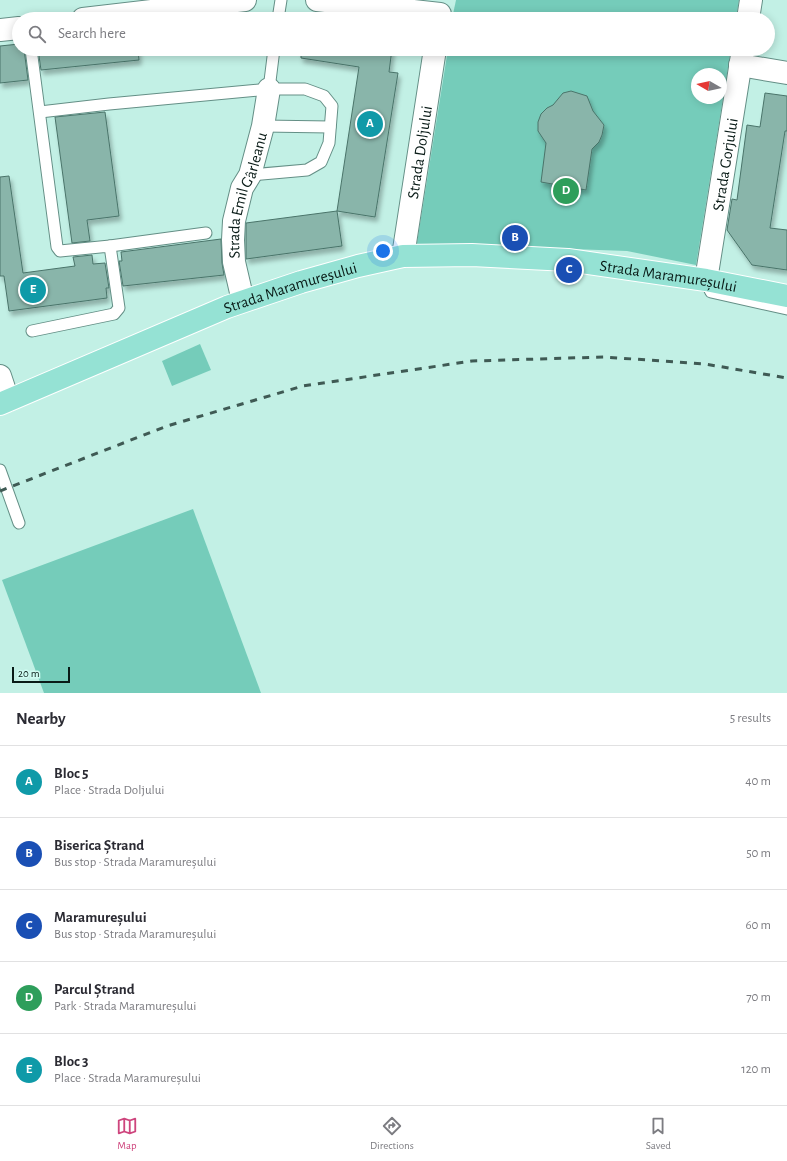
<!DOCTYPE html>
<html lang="en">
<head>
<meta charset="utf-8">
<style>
  :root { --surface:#fff; --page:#f7f7f7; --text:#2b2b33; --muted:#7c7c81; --line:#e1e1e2; --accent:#ce457d }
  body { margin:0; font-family:"Alegreya Sans",sans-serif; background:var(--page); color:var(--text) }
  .compass { position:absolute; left:691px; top:68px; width:36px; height:36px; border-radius:50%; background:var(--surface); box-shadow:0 2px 10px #0003; rotate:279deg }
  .scale { position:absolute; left:12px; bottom:10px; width:58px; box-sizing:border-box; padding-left:4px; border:2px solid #091b17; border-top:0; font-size:11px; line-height:14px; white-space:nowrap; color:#091b17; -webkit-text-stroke:3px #cffdf2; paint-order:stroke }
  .you { position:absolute; left:383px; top:251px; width:14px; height:14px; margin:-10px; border:3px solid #fff; border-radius:50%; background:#1a73e8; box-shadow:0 0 0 6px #1a73e833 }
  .badge { display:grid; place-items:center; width:26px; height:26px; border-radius:50%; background:var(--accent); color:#fff; font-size:13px; font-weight:700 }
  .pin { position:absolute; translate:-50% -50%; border:2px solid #fff; box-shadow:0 1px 4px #0006 }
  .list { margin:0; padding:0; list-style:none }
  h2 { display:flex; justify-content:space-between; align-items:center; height:52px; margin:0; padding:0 16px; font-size:17px }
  h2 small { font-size:13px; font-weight:400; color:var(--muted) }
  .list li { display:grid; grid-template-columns:26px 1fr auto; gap:12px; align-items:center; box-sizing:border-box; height:72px; padding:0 16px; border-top:1px solid var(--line) }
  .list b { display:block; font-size:15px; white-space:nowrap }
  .list p { margin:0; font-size:13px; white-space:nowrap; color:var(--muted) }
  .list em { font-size:13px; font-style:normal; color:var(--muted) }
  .icon { flex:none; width:22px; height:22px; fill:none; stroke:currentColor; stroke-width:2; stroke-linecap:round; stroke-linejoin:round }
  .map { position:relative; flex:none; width:787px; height:693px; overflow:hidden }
  .search { position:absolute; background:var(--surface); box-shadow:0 2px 10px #0003; left:12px; right:12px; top:12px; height:44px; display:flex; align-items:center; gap:10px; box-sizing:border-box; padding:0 14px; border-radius:22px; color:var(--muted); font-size:15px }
  .sheet { height:412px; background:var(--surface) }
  nav { display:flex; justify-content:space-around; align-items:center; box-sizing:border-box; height:56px; border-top:1px solid var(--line); background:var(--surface); font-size:11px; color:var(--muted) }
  nav a { display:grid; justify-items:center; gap:2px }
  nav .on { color:var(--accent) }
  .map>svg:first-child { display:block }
</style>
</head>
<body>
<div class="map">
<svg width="787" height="693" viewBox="0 0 787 693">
  <defs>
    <filter id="shadow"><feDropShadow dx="2.5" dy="4.5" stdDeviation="2" flood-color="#0004"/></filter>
  </defs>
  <rect width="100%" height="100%" fill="#c2f0e5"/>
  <!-- green -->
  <g fill="#75ccba" fill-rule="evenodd">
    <path d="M 456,0 L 739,0 L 736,19 L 452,19 Z"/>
    <path d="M 448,49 L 731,49 L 696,265 L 627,251 L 487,246 L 416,249 ZM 697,74 L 721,74 L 721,98 L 697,98 Z"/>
    <path d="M 200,344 L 211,370 L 172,386 L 162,361 Z"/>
    <path d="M 193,509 L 261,693 L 44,693 L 2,580 Z"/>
  </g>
  <!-- building -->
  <g fill="#89b5aa" stroke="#4a746a" filter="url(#shadow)">
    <path d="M 19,44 L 19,49 L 24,49 L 28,80 L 0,83 L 0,46 Z"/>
    <path d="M 38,49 L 138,49 L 139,60 L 41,70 Z"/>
    <path d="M 301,49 L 392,49 L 389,72 L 398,73 L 375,217 L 337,211 L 359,67 L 301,58 Z"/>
    <path d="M 571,91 L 587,96 L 593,111 L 604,125 L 602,135 L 599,142 L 592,149 L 586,190 L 541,182 L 546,143 L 538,131 L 538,122 L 541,114 L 547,108 L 553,105 L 563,93 Z"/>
    <path d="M 765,93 L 787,96 L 787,131 L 785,131 L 770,228 L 787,230 L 787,270 L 752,265 L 727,230 L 732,199 L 737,200 L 747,125 L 760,127 Z"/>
    <path d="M 105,112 L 119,216 L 87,220 L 90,241 L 72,243 L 55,117 Z"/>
    <path d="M 9,176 L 23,273 L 75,266 L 73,257 L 92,255 L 93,264 L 105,263 L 109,288 L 106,288 L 107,298 L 9,311 L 4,276 L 0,276 L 0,177 Z"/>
    <path d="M 337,211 L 342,246 L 246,259 L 246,223 Z"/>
    <path d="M 221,239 L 222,263 L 224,275 L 123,286 L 119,261 L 122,261 L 121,252 Z"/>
  </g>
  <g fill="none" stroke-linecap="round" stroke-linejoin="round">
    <defs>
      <g id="service">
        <path d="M 278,19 L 281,0"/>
        <path d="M 31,49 L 57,247 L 60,251 L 110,246 L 119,308 L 114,314 L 32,331"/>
        <path d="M 269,89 L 274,49"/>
        <path d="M 40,112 L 109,104 L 269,89 L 305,89 L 324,96 L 332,106 L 329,143 L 321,162 L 307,170 L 250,175"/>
        <path d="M 263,126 L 330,127"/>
        <path d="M 110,246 L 206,233"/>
        <path d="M 709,288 L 711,292 L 787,309"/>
        <path d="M 0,470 L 19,523"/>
      </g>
      <g id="minor">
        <path d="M 317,0 L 440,14"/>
        <path d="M 83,19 L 245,0"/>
        <path d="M 748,19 L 751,0"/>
        <path d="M 0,30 L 19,28"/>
        <path d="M 740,65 L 787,73"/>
        <path id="s1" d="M 403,256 L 435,49"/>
        <path id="s2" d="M 706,280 L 743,49"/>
        <path id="s3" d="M 243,301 L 234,262 L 233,240 L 234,221 L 242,188 L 250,175 L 263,126 L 269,89"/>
      </g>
      <path id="tertiary" d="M 0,376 L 8,400"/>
      <g id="primary">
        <path id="s4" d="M 0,404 L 227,307 L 301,282 L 358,266 L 403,256 L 472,255 L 568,260 L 706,280 L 787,296"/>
      </g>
    </defs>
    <!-- service casing -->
    <use href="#service" stroke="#648f86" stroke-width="13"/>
    <!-- minor casing -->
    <use href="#minor" stroke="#648f86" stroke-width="24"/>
    <!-- tertiary casing -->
    <use href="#tertiary" stroke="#648f86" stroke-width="24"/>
    <!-- primary casing -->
    <use href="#primary" stroke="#fff" stroke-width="24"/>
    <!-- service -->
    <use href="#service" stroke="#fff" stroke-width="11"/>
    <!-- minor -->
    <use href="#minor" stroke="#fff" stroke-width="22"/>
    <!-- tertiary -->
    <use href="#tertiary" stroke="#fff" stroke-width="22"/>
    <!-- primary -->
    <use href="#primary" stroke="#95e2d4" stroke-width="22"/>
    <!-- rail -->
    <path stroke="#3f5a54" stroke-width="3" stroke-dasharray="7 7" stroke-linecap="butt" d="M 0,491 L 167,426 L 303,386 L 472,361 L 604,357 L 705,364 L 787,378"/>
  </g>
  <g text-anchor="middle" stroke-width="3" stroke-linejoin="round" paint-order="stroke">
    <!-- street labels -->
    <g font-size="16" fill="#091b17" stroke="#cffdf2">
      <text dy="6" stroke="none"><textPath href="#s1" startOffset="105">Strada Doljului</textPath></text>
      <text dy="6" stroke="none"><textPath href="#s2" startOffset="117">Strada Gorjului</textPath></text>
      <text dy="6" stroke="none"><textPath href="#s3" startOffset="109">Strada Emil Gârleanu</textPath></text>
      <text dy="6" stroke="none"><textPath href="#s4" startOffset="697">Strada Maramureșului</textPath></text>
      <text dy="6" stroke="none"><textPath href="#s4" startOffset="313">Strada Maramureșului</textPath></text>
    </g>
  </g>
</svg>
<svg class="compass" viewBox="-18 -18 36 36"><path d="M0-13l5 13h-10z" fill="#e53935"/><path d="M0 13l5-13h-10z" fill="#7c7c81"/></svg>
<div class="scale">20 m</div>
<div class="you"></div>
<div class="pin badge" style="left:370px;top:124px;background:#0f9aa8">A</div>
<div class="pin badge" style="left:515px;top:238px;background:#1a4fb4">B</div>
<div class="pin badge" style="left:569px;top:270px;background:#1a4fb4">C</div>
<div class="pin badge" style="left:566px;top:191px;background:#2e9e5b">D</div>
<div class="pin badge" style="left:33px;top:290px;background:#0f9aa8">E</div>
<div class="search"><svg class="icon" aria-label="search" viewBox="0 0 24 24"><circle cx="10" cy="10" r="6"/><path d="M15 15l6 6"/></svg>Search here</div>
</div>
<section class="sheet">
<h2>Nearby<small>5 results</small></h2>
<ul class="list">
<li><span class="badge" style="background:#0f9aa8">A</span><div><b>Bloc 5</b><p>Place · Strada Doljului</p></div><em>40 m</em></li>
<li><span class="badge" style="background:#1a4fb4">B</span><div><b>Biserica Ștrand</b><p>Bus stop · Strada Maramureșului</p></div><em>50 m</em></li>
<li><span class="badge" style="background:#1a4fb4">C</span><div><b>Maramureșului</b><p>Bus stop · Strada Maramureșului</p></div><em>60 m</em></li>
<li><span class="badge" style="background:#2e9e5b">D</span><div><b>Parcul Ștrand</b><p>Park · Strada Maramureșului</p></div><em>70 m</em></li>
<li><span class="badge" style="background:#0f9aa8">E</span><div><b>Bloc 3</b><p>Place · Strada Maramureșului</p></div><em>120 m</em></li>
</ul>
</section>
<nav>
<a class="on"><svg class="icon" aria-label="map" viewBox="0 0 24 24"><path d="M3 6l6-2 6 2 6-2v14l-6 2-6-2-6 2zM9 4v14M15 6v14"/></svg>Map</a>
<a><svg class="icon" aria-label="directions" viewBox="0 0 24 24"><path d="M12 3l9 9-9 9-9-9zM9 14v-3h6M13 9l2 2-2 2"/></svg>Directions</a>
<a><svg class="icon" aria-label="saved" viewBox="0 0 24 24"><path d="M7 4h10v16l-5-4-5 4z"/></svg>Saved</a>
</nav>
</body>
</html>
